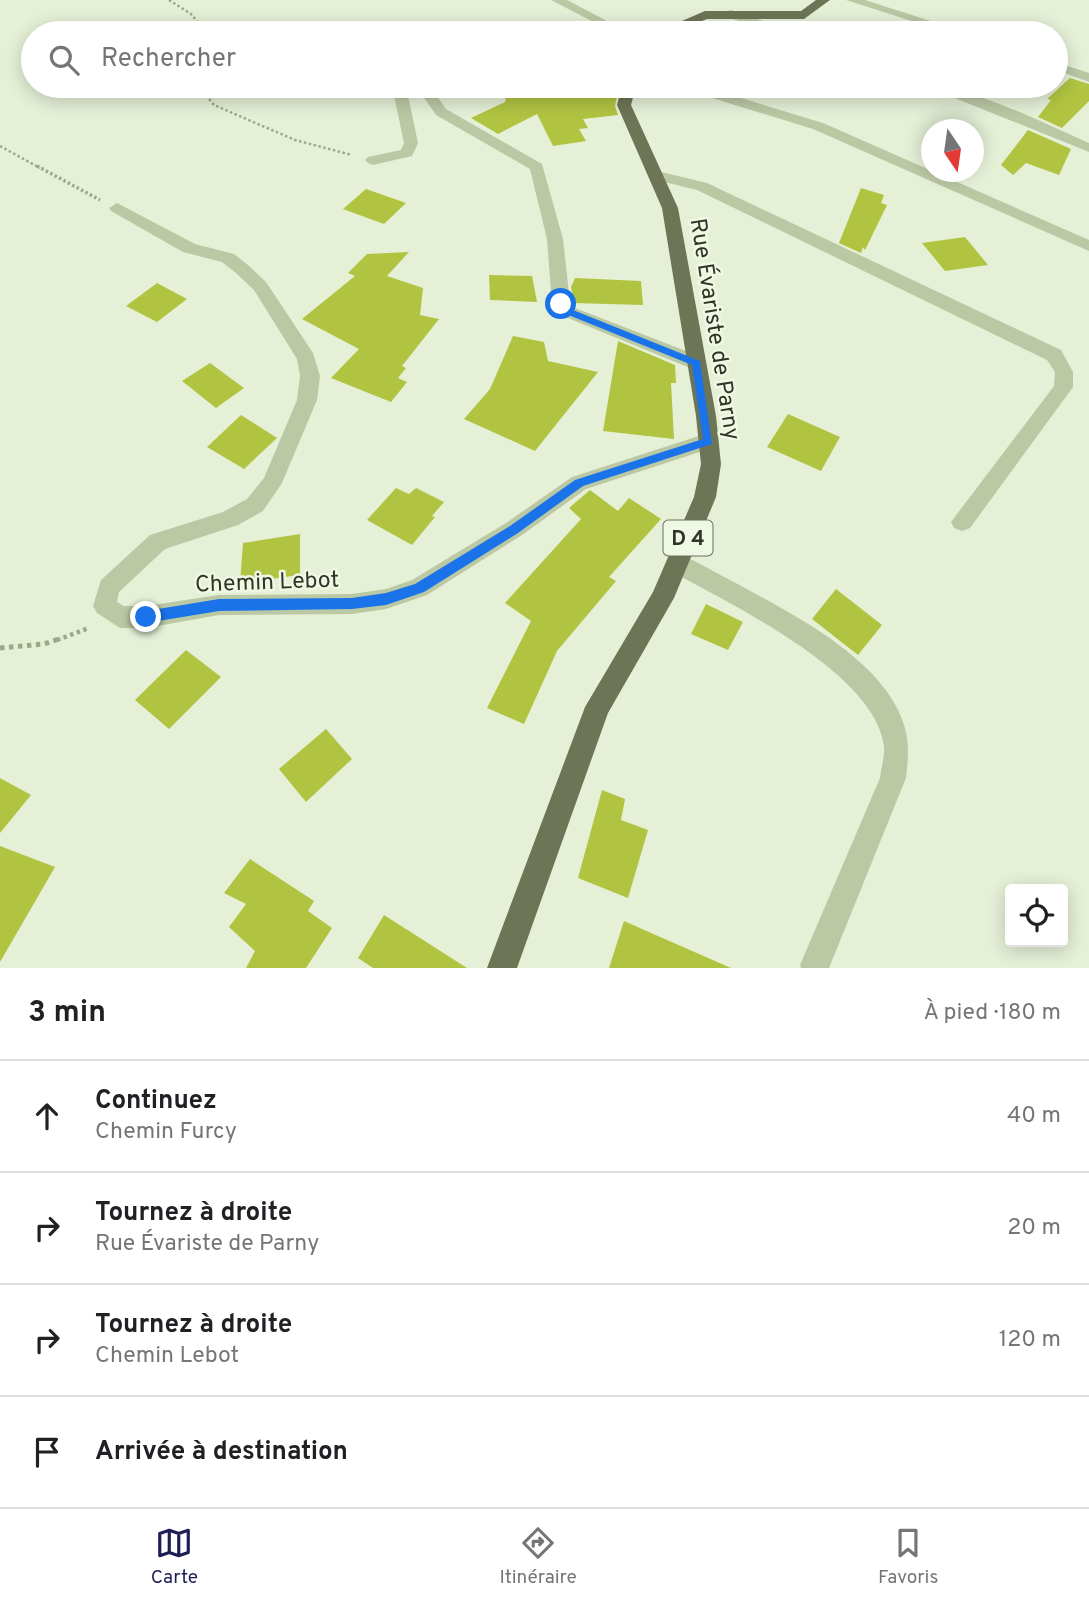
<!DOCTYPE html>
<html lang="fr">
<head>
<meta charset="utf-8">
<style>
  :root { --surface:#fff; --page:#f2f2f2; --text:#202124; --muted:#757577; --line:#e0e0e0; --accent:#1c1e54 }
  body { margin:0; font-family:Overpass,sans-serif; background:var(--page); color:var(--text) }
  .controls { position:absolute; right:21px; bottom:21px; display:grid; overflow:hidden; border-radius:7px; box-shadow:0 4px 18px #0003 }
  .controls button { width:63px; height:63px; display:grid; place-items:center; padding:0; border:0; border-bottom:2px solid var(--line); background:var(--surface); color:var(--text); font:35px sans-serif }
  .compass { position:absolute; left:921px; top:119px; width:63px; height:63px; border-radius:50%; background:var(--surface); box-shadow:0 4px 18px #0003; rotate:167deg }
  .stop { position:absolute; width:21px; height:21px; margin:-16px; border:5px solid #1a73e8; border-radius:50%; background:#fff }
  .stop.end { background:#1a73e8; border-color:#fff; box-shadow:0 2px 7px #0008 }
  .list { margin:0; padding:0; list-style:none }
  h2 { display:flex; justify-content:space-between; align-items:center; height:91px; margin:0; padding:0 28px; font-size:30px }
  h2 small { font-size:23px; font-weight:400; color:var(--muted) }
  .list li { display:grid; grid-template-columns:46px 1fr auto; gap:21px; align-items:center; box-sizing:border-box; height:112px; padding:0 28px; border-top:2px solid var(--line) }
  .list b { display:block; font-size:26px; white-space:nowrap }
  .list p { margin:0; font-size:23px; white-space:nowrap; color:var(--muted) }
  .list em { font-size:23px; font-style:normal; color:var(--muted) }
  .icon { flex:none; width:38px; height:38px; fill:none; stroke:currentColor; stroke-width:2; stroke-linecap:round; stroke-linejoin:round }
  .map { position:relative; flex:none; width:1089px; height:968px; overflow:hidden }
  .search { position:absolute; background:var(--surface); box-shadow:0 4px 18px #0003; left:21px; right:21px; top:21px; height:77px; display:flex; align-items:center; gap:18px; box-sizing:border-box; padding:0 24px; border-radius:38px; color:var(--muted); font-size:26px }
  .sheet { height:539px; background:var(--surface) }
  nav { display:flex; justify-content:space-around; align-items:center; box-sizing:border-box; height:98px; border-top:2px solid var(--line); background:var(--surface); font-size:19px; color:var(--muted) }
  nav a { display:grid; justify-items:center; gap:4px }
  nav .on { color:var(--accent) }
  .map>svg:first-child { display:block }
</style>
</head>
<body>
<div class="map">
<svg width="1089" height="968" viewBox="0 0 1089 968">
  <rect width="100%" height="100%" fill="#e5f0d7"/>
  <!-- building -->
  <g fill="#b1c441">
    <path d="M 1070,78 L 1089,84 L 1089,101 L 1062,128 L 1038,117 L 1051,100 L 1047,99 Z"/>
    <path d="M 518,86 L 555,86 L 553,94 L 617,96 L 615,106 L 618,115 L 583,119 L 588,128 L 579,129 L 586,141 L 553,146 L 537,114 L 498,134 L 471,118 L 505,102 L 507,93 L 516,94 Z"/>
    <path d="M 1028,130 L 1071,149 L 1059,175 L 1026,163 L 1013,175 L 1001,165 Z"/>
    <path d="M 861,188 L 884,195 L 881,203 L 887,205 L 865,250 L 863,247 L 861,253 L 839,243 Z"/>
    <path d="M 366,189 L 406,203 L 384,224 L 343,209 Z"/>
    <path d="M 965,237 L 988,265 L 945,271 L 922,243 Z"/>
    <path d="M 409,252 L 387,276 L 423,288 L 420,315 L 439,319 L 402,366 L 406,368 L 398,378 L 407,382 L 391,402 L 331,378 L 359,349 L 302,319 L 355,276 L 348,273 L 367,254 Z"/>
    <path d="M 489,275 L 532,276 L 537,302 L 490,300 Z"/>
    <path d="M 575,278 L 641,281 L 643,305 L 574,303 L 571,287 Z"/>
    <path d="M 157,283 L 187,299 L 157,322 L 126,306 Z"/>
    <path d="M 513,336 L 544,342 L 548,361 L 598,372 L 535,451 L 464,419 L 490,389 Z"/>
    <path d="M 618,341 L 675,365 L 676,383 L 671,383 L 674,439 L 603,431 Z"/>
    <path d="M 210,363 L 244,388 L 216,408 L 182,381 Z"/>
    <path d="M 788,414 L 840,437 L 821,471 L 767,447 Z"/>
    <path d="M 241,415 L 277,438 L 244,469 L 207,447 Z"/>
    <path d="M 396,488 L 409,494 L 416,488 L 444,502 L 432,516 L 435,517 L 412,545 L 367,520 Z"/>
    <path d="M 590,490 L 618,511 L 629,498 L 661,519 L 609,577 L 616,581 L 557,651 L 524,724 L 487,708 L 531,621 L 505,603 L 581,519 L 569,508 Z"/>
    <path d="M 300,534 L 300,575 L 240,583 L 243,543 Z"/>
    <path d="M 836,589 L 882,625 L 858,655 L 812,619 Z"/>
    <path d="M 706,604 L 743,622 L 728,650 L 691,634 Z"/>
    <path d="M 186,650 L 221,677 L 169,729 L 135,700 Z"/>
    <path d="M 326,729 L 352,759 L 306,802 L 279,769 Z"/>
    <path d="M 0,778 L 31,795 L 0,833 Z"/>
    <path d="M 602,790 L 625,799 L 621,820 L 648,830 L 628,898 L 578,878 Z"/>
    <path d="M 0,846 L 55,867 L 0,962 Z"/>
    <path d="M 250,859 L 314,901 L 308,911 L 332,928 L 306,968 L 246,968 L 255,951 L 229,927 L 246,904 L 224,893 Z"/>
    <path d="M 384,915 L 467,968 L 373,968 L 358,958 Z"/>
    <path d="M 624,921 L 658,936 L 731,968 L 609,968 Z"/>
  </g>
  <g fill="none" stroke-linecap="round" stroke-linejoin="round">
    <!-- path-far3 -->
    <g stroke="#9da986" stroke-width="2.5" stroke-dasharray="2.5 2.5" stroke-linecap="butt">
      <path d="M 169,0 L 191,14 L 207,33"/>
      <path d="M 204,86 L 204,93 L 214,105 L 295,140 L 352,155"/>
      <path d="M 0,146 L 40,168"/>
    </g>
    <!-- path-far2 -->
    <path stroke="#9da986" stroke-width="3.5" stroke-dasharray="2.5 2.5" stroke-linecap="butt" d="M 37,166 L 100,200"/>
    <!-- path-far1 -->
    <path stroke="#9da986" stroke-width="4.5" stroke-dasharray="3.5 3.5" stroke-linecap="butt" d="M 57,640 L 89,628"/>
    <!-- path -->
    <path stroke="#9da986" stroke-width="5" stroke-dasharray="4.5 4.5" stroke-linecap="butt" d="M 0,648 L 44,644 L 62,638"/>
    <!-- minor -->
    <g fill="#bbc8a4" fill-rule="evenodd">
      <path d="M 551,0 L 567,0 L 630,33 L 615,33 Z"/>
      <path d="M 846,0 L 865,0 L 968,33 L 949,33 Z"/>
      <path d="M 731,10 L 790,30 L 792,33 L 774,33 L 727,17 L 727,11 Z"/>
      <path d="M 1056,62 L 1089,73 L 1089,82 L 1056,70 Z"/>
      <path d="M 392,86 L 406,86 L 418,143 L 412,156 L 373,165 L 368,163 L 365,160 L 368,157 L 401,150 L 404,143 Z"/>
      <path d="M 416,86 L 430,86 L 446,109 L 542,164 L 563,239 L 570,302 L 575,308 L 704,358 L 706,363 L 704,368 L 690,368 L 563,316 L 552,304 L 547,239 L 530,169 L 436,115 Z"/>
      <path d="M 681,86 L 701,86 L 823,123 L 1089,240 L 1089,251 L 813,129 L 683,89 Z"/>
      <path d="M 925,86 C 967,84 1048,125 1089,143 L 1089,152 Z"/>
      <path d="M 657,171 L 707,183 L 1061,350 L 1073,372 L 1073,387 L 970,528 L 962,531 L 954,528 L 951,522 L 1054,386 L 1055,372 L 1047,360 L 697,190 L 652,179 L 649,176 L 652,173 Z"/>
      <path d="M 117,203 L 195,244 L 234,254 L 248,265 L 266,282 L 313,353 L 320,376 L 317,400 L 282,483 L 263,511 L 238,525 L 165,549 L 119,592 L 117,602 L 124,606 L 146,606 L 219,595 L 352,594 L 386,589 L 412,580 L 506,523 L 572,477 L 708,433 L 715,435 L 718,441 L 715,447 L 586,489 L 522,535 L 427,595 L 386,609 L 352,614 L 219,615 L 146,628 L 120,628 L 97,613 L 93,606 L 101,580 L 150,535 L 223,512 L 247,499 L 264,478 L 297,400 L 300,376 L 297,359 L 254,290 L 236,273 L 222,262 L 183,252 L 111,211 L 109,208 Z"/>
      <path d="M 677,553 C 695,560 712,571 730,580 C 785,610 869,651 898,710 C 910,735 909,752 906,778 L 829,968 L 801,968 L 800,965 L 880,778 C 881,768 885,756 884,746 C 875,672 728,603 669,570 L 666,563 L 669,556 Z"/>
    </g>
    <!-- major -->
    <g fill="#6e7556" fill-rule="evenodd">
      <path d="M 816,0 L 830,0 L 804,19 L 707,19 L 671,33 L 654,33 L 705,11 L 801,11 Z"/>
      <path d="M 622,86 L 636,86 L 631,105 L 678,208 L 716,416 L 721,464 L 716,497 L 674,598 L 608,713 L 517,968 L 487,968 L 585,707 L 653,592 L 694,497 L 701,464 L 696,416 L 662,208 L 617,105 Z"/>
    </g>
  </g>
  <!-- route -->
  <path fill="#1a73e8" d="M 558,301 L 564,301 L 573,310 L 700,361 L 712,444 L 583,486 L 518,533 L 424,592 L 386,605 L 352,609 L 219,611 L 146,623 L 142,621 L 142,613 L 146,611 L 219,599 L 352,598 L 386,593 L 415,584 L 510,526 L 575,480 L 703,439 L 692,365 L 566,314 L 558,306 Z"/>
  <g text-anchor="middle" stroke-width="5" stroke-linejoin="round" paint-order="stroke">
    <!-- shield labels -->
    <rect fill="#eff8e3" stroke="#696e5e" stroke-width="2" x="663.5" y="520.5" width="49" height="35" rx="5"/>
    <g font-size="21" font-weight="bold" fill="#303325">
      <text x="688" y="545">D 4</text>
    </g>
    <!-- street labels -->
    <g font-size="23" fill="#303325" stroke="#eff8e3">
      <text transform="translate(716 329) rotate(81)" y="8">Rue Évariste de Parny</text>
      <text transform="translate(267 581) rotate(-2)" y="8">Chemin Lebot</text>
    </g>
  </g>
</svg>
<div class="controls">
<button><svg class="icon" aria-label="locate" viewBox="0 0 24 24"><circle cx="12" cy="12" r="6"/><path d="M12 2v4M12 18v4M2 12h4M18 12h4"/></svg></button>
</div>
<svg class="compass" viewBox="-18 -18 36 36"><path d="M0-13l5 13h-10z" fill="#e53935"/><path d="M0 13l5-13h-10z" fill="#757577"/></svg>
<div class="stop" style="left:561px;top:304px"></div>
<div class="stop end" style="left:146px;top:617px"></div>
<div class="search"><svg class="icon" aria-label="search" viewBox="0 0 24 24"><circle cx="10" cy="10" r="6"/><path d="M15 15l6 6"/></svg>Rechercher</div>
</div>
<section class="sheet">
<h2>3 min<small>À pied · 180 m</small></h2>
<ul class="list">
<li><svg class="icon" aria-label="ahead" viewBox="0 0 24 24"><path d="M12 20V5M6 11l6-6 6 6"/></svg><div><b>Continuez</b><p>Chemin Furcy</p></div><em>40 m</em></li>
<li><svg class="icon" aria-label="right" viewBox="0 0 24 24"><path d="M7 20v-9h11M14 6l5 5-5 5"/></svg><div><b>Tournez à droite</b><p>Rue Évariste de Parny</p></div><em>20 m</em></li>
<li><svg class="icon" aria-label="right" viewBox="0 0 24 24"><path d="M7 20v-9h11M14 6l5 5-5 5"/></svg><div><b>Tournez à droite</b><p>Chemin Lebot</p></div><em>120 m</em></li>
<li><svg class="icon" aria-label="arrive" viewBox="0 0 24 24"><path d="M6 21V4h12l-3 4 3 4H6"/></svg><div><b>Arrivée à destination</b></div></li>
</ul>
</section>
<nav>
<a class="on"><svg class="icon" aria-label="map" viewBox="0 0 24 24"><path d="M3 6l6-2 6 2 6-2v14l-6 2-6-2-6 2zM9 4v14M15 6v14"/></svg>Carte</a>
<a><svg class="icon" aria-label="directions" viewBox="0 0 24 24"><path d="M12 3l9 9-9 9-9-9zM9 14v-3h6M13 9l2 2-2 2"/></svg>Itinéraire</a>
<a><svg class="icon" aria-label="saved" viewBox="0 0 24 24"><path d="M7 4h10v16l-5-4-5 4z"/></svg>Favoris</a>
</nav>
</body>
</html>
